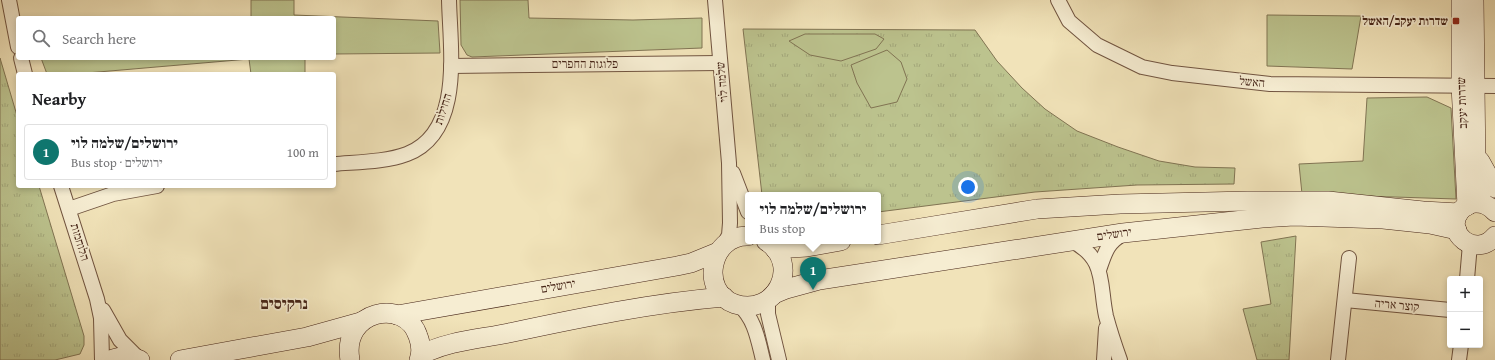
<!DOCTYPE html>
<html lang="en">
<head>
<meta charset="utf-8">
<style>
  :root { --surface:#fff; --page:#f6f6f6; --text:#202124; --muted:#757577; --line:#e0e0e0; --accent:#0f766e }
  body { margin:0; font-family:"Gentium Book Plus","Frank Ruhl Libre",serif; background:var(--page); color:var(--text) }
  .controls { position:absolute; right:12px; bottom:12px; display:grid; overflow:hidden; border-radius:4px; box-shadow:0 2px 6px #0003 }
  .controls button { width:36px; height:36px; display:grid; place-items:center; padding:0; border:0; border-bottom:1px solid var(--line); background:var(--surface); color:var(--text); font:20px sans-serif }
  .you { position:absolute; left:968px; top:187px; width:14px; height:14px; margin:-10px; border:3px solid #fff; border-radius:50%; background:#1a73e8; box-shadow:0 0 0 6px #1a73e833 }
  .badge { display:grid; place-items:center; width:26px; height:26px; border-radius:50%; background:var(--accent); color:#fff; font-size:13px; font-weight:700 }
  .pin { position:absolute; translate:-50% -33px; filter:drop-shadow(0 1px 2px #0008) }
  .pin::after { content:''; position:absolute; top:21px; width:14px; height:12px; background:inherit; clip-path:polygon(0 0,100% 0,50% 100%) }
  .popup { position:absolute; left:745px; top:192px; width:136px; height:52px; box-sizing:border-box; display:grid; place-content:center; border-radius:4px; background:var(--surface); filter:drop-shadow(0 1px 3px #0005); font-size:13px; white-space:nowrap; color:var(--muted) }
  .popup b { font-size:15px; color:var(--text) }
  .popup::after { content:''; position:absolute; left:50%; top:100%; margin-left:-8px; border:8px solid transparent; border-top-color:var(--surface) }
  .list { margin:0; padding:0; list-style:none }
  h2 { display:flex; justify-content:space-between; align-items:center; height:52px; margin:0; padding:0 16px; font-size:17px }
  h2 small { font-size:13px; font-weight:400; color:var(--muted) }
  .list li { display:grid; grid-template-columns:26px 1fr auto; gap:12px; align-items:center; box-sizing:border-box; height:56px; margin:0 8px 8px; padding:0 8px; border:1px solid var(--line); border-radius:4px }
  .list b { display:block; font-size:15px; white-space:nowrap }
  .list p { margin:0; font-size:13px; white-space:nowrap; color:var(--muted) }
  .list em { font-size:13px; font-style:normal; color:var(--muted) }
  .icon { flex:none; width:22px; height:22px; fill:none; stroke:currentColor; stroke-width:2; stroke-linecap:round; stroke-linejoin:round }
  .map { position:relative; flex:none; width:1495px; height:360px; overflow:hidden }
  .search { position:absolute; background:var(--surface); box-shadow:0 2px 6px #0003; left:16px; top:16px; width:320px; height:44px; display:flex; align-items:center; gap:10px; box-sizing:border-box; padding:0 14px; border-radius:4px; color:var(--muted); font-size:15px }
  .panel { position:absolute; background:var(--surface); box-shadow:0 2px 6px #0003; left:16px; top:72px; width:320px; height:116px; border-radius:4px }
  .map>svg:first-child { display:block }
</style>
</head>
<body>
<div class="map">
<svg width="1495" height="360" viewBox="0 0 1495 360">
  <defs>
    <pattern id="grass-tufts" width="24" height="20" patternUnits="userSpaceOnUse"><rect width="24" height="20" fill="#bcc38e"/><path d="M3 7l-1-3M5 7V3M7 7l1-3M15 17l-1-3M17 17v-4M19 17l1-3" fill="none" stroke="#a3a77a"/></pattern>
  </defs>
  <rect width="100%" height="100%" fill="#f1e3b9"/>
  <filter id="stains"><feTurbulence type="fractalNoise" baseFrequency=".005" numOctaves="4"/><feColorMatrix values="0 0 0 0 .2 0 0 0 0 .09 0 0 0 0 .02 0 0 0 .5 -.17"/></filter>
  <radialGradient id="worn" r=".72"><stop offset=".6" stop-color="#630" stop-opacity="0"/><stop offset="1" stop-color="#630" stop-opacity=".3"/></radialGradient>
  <!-- grass -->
  <g fill="url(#grass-tufts)" stroke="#817453">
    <path d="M 743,29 L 975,30 L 997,61 L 1022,88 L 1045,109 L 1077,131 L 1118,147 L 1159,161 L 1195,167 L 1235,168 L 1234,184 L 1137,185 L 1035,192 L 878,212 L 878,195 L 762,195 Z"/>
    <path d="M 0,58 L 18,119 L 18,186 L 39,186 L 84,336 L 84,345 L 80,354 L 55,360 L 0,360 Z"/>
    <path d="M 1296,236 L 1289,360 L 1257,360 L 1243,309 L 1271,304 L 1261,242 Z"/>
  </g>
  <!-- park -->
  <g fill="#bcc38e" stroke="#817453">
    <path d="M 251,0 L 294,0 L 294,15 L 438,21 L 440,53 L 334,54 L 334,18 L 232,18 L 251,18 Z"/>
    <path d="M 460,0 L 528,0 L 529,18 L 633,20 L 702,18 L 702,48 L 472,57 L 467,55 L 461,45 Z"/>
    <path d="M 1267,15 L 1361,16 L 1352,69 L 1267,66 Z"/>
    <path d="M 805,34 L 875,34 L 884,39 L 876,49 L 841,61 L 810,55 L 789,41 Z"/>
    <path d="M 887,50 L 901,62 L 907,79 L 897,102 L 871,108 L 857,83 L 851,65 Z"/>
    <path d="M 41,58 L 305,58 L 305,74 L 251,74 L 249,59 L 75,74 L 47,74 Z"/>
    <path d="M 1427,97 L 1451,108 L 1456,199 L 1302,194 L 1299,164 L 1363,161 L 1367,98 Z"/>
  </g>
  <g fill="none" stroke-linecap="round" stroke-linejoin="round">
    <defs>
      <g id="street">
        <path d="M 9,0 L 18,47"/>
        <path d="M 715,0 L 729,163 L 730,223 L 729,235 L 723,246"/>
        <path d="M 1058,0 L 1069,21 L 1097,45 L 1142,67 L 1172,73 L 1270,84 L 1495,86"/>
        <path d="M 21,58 L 25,74"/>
        <path d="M 451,66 L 720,63"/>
        <path d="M 334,164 C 357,162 386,162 407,154 C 464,132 450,48 449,0"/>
        <path d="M 733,173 L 748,212"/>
        <path d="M 61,186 L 97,299 L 101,318 L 102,360"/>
        <path d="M 69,209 L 113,194 L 157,186"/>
        <path d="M 1070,240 C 1107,258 1099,283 1106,316 C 1110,331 1115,346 1120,360"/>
        <path d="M 1099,270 C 1105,253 1107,243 1123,234"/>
        <path d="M 1467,279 L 1470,244"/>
        <path d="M 768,300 L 768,314 L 779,360"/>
        <path d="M 1345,300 L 1450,310"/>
        <path d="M 739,305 C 755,319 758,340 763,360"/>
        <path d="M 103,310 L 120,340 L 139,359"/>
        <path d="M 1104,360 L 1106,328"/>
        <path d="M 1338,360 L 1349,258"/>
        <path d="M 1459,360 L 1461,345"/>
      </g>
      <g id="secondary">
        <path d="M 1461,0 L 1461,85 L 1467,206"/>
        <path d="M 1474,0 L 1476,170 L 1482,203"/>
        <path d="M 1480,161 L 1495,188"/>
        <path d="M 1495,212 C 1490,206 1484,203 1476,203 C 1470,203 1465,206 1460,211 C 1443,233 1476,259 1495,236"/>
        <path d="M 878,235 L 1037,209 L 1120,204 L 1248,201 L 1328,201 L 1423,211 L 1459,213"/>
        <path d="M 748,236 C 710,235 699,292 735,304 C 776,317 802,264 766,241"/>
        <path d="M 775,249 L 807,247 L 841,241"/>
        <path d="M 774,294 L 786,289 L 819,280 L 1123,233 L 1262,218 L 1294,216 L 1383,219 L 1430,224 L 1457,230"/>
        <path d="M 397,315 L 677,266 L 691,263 L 718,252"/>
        <path d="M 421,355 C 447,341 480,339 509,333 C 579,318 652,303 724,297"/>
        <path d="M 110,360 C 120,356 130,355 140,360"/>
        <path d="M 180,360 L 307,337 L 361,322"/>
        <path d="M 350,360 C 341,310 405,297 418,336 C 421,344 422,352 419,360"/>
      </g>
    </defs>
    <!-- street casing -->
    <use href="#street" stroke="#715440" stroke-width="16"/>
    <!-- secondary casing -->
    <use href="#secondary" stroke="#462518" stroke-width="20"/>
    <!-- street -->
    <use href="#street" stroke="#f6edd2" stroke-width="14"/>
    <!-- secondary -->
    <use href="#secondary" stroke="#f6edd2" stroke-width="19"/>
  </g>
  <!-- markers -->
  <rect fill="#8f2418" stroke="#f6edd2" stroke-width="1.5" x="1452" y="17" width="8" height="8" rx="2"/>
  <g text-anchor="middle" stroke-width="3.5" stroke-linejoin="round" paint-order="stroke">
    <!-- poi labels -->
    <g font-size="12" font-weight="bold" fill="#462518" stroke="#f6edd2" text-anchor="end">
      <text x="1448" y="25">שדרות יעקב/האשל</text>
    </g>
    <!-- street labels -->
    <g font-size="12" fill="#462518" stroke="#f6edd2">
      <text x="585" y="68">פלוגות החפרים</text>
      <text transform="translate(722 82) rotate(-95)" y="4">שלמה לוי</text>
      <text transform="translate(1252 82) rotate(5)" y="4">האשל</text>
      <text transform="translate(1462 103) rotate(-92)" y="4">שדרות יעקב</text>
      <text transform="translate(443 109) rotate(-72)" y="4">החילות</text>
      <text transform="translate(1114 234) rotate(-8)" y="4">ירושלים</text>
      <text transform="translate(80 242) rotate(73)" y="4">הלוחמות</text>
      <text transform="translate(558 286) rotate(-10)" y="4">ירושלים</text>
      <text transform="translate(1397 305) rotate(5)" y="4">קוצר אריה</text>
    </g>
    <!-- district labels -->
    <g font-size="16" font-weight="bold" fill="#462518" stroke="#f6edd2">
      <text x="284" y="309">נרקיסים</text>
    </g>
  </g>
  <rect width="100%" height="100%" filter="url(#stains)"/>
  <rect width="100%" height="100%" fill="url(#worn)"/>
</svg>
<div class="controls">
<button>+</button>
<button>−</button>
</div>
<div class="you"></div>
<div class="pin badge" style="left:813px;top:290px">1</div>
<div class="popup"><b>ירושלים/שלמה לוי</b>Bus stop</div>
<div class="search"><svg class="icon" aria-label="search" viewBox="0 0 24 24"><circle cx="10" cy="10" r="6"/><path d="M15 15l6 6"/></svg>Search here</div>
<section class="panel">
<h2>Nearby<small></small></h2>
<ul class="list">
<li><span class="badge">1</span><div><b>ירושלים/שלמה לוי</b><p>Bus stop · ירושלים</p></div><em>100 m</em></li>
</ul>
</section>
</div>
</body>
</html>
